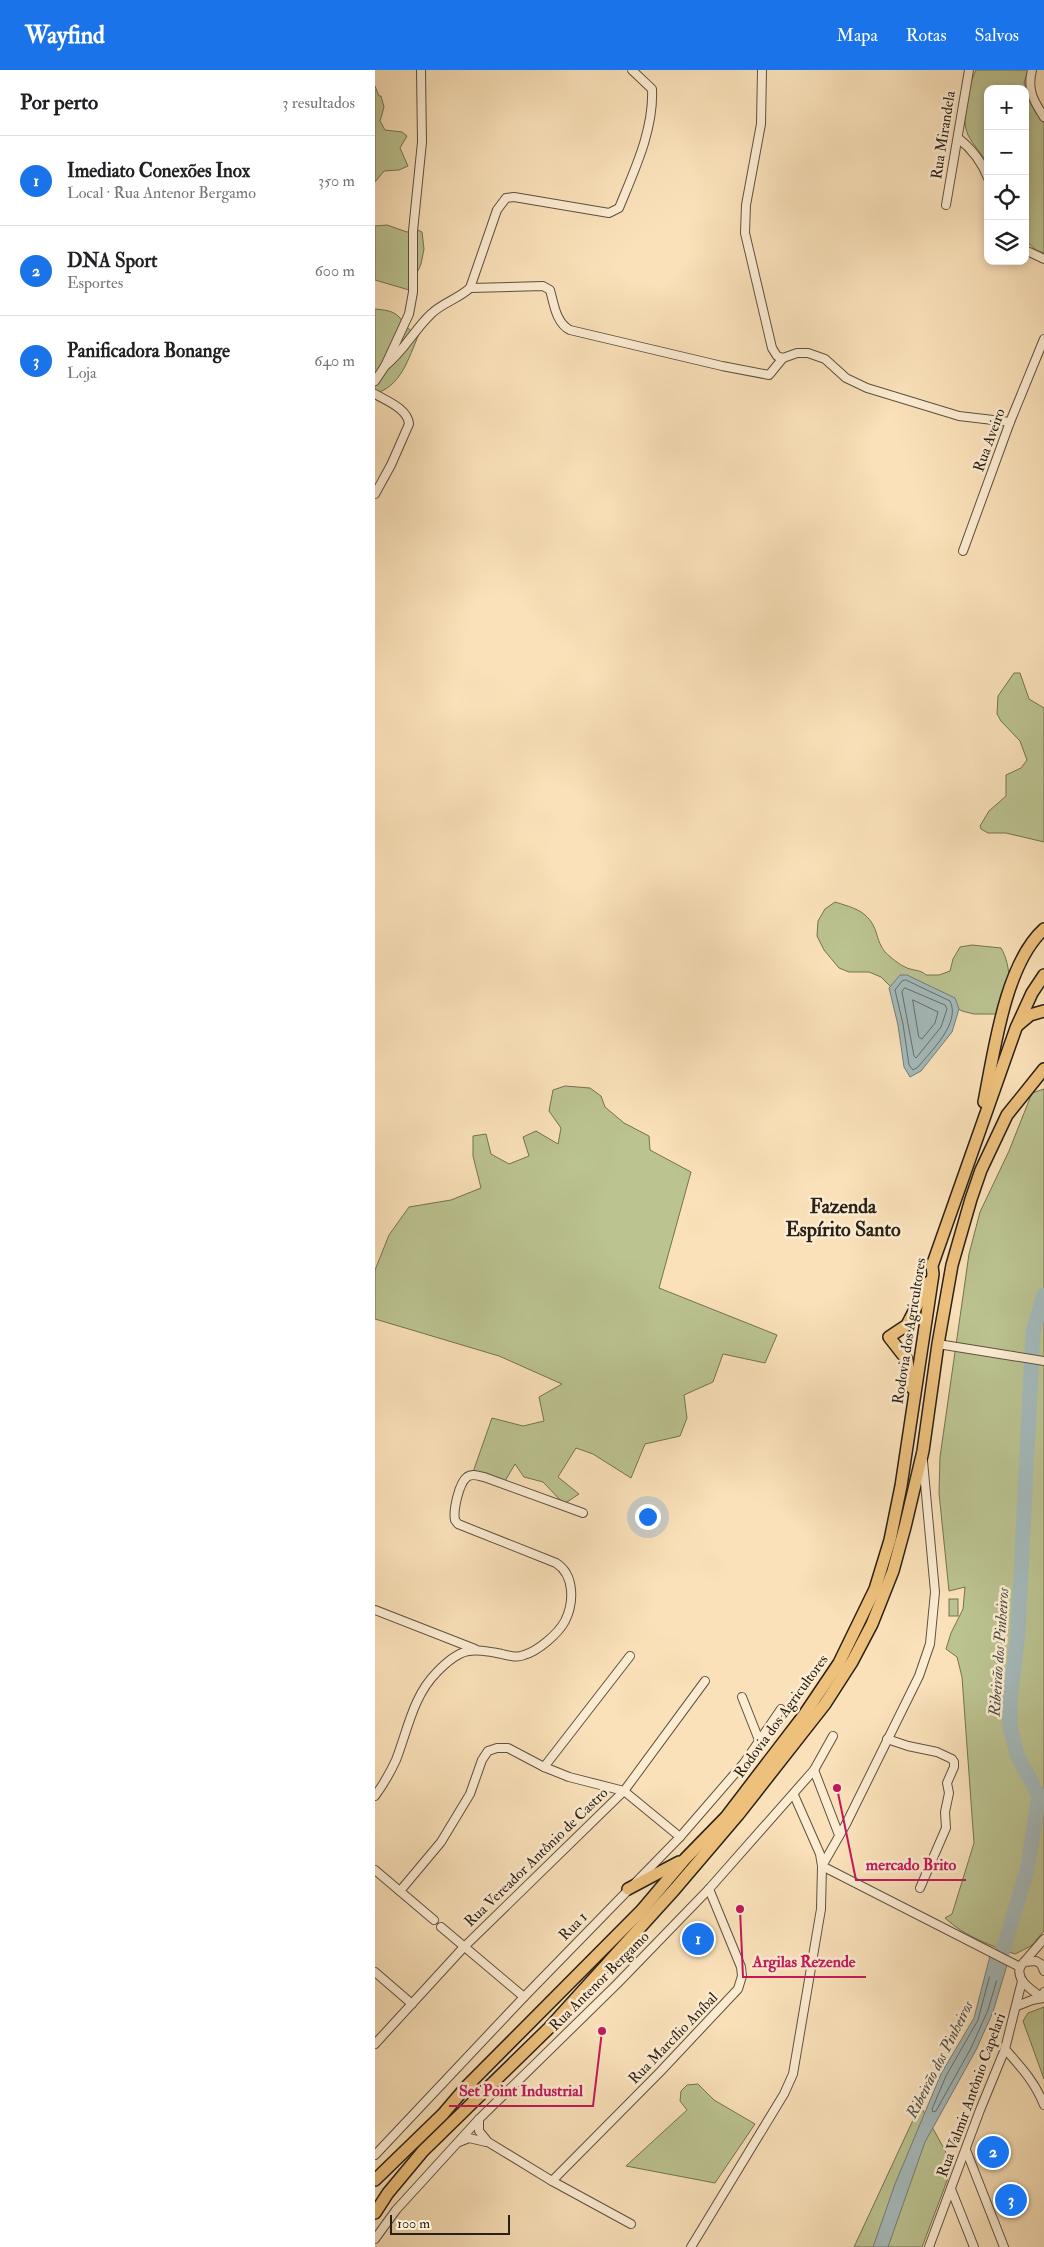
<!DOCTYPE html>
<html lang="pt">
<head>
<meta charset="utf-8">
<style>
  :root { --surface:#fff; --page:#f6f6f6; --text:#202124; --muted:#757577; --line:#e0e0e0; --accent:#1a73e8 }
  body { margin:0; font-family:"IM FELL Double Pica",serif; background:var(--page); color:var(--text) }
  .controls { position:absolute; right:15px; top:15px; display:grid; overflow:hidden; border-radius:10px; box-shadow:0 2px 8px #0003 }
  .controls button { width:45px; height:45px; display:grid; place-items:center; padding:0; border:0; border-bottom:1px solid var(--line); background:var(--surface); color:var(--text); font:25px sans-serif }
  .scale { position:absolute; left:15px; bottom:12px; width:120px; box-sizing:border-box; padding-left:5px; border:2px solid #292117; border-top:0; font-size:14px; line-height:18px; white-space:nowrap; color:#292117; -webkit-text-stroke:4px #fcecd2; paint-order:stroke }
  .you { position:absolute; left:272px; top:1446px; width:18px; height:18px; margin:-12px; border:4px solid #fff; border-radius:50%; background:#1a73e8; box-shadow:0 0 0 8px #1a73e833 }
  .badge { display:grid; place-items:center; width:32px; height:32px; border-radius:50%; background:var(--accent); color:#fff; font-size:16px; font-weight:700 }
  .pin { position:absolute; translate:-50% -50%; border:2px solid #fff; box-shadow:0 1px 5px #0006 }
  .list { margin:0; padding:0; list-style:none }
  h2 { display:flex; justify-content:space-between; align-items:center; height:65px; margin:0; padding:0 20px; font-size:21px }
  h2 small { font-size:16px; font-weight:400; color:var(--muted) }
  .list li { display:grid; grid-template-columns:32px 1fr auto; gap:15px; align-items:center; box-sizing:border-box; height:90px; padding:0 20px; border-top:1px solid var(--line) }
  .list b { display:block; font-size:19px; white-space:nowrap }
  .list p { margin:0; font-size:16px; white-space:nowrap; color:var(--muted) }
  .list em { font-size:16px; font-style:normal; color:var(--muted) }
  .icon { flex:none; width:28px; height:28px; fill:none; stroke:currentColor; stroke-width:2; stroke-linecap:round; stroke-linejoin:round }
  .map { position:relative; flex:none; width:669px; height:2177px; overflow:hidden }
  header { display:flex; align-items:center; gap:30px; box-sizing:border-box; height:70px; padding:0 25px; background:var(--accent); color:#fff }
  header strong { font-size:24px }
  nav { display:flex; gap:28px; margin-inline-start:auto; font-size:18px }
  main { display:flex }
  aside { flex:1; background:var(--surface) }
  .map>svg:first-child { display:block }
</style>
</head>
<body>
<header>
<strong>Wayfind</strong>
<nav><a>Mapa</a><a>Rotas</a><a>Salvos</a></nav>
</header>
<main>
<aside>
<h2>Por perto<small>3 resultados</small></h2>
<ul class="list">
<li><span class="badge">1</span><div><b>Imediato Conexões Inox</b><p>Local · Rua Antenor Bergamo</p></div><em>350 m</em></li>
<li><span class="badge">2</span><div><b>DNA Sport</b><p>Esportes</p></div><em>600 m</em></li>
<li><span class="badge">3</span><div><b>Panificadora Bonange</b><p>Loja</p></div><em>640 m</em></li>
</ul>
</aside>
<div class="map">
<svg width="669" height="2177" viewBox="0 0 669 2177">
  <rect width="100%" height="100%" fill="#fae1b9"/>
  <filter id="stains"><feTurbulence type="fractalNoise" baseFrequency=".004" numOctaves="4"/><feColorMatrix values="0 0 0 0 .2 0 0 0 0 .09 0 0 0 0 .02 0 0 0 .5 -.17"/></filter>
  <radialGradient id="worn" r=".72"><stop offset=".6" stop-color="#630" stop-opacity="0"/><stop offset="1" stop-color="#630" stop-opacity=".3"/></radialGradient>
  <!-- green -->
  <g fill="#bbc391" stroke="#727254">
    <path d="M 601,0 L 653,0 L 649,13 L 669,54 L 669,183 L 661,180 L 650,170 L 650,19 L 613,19 L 613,94 C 607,84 598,75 593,65 C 585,47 593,17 601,0 Z"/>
    <path d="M 0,16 L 4,26 L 6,26 L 9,37 L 5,51 L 10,60 L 27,62 L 32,66 L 25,78 L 33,96 L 24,100 L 9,101 L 0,112 Z"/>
    <path d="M 12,155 L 32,162 L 43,160 L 47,162 L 49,179 L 46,194 L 34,220 L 0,210 L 0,156 Z"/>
    <path d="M 0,239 C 8,240 18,240 24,247 C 30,253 31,258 38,262 L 46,260 C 35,282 29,314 2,323 L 0,319 Z"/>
    <path d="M 639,603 L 645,603 L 654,629 L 669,638 L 669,772 L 631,763 L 613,763 L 606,759 L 605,756 L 614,741 L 631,726 L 631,705 L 646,698 L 652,690 L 645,671 L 626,651 L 622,644 L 623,626 Z"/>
    <path d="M 460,832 C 479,838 494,841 501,862 C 503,869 506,878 511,883 C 515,887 525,895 530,897 C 537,901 545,899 551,905 L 564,905 L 575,901 L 578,889 L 585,877 L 597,875 L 626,878 C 637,896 636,925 628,944 L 599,944 L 587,941 L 563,927 L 516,917 L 506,907 L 494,902 L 474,902 L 464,898 L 449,880 L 442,866 L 443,851 L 450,839 Z"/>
    <path d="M 190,1016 L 215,1018 L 226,1026 L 230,1037 L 249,1053 L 274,1066 L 275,1080 L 316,1102 L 284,1218 L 402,1265 L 390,1293 L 348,1284 L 338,1312 L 309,1325 L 312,1348 L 305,1366 L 270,1374 L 256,1408 L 218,1384 L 201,1378 L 183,1407 L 204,1424 L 189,1434 L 168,1412 L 149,1407 L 140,1394 L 130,1411 L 98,1402 L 117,1348 L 148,1356 L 169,1351 L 164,1327 L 187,1314 L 124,1286 L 0,1249 L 0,1200 L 14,1165 L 34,1137 L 76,1130 L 106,1118 L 98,1086 L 98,1066 L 111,1064 L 116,1084 L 134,1094 L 154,1086 L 148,1067 L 161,1061 L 183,1074 L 186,1058 L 174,1041 L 178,1020 Z"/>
    <path d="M 669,1019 L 669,1861 L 656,1876 L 640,1884 C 616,1876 589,1866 570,1848 L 577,1844 L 599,1773 L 587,1607 L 582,1587 L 571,1579 L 576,1563 L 588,1539 L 590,1517 L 574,1521 L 564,1423 L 565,1387 L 594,1184 L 605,1142 L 634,1081 L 657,1023 Z"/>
    <rect x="574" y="1529" width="9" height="17"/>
    <path d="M 669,1937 L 669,2009 L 648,1951 L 653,1943 Z"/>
    <path d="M 323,2014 L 339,2030 L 380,2054 L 340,2113 L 251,2096 L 312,2040 L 305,2031 L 306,2021 L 312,2015 Z"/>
    <path d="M 545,2035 L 578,2095 L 547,2177 L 479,2177 Z"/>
  </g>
  <!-- water -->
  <g fill="#a4babb" stroke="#737d79">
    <path d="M 525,905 L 532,905 L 580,928 L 584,939 L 577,962 L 546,1001 L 535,1007 L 529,997 L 523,955 L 514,918 Z"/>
    <path d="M 615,1886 L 632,1895 L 618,1942 L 601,1980 L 550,2072 L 513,2177 L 498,2177 L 520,2114 L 566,2004 L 599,1948 Z"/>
  </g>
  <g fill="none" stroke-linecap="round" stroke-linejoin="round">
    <!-- shore -->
    <g stroke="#666e69" stroke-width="1">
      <path d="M 531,910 L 575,931 C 586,953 556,981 543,997 L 538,1000 L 534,995 L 528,954 L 520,920 L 527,911 Z"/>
      <path d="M 530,918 L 570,935 L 572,939 L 566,957 L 541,988 L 539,986 L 527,922 Z"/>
      <path d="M 538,930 L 563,942 L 560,953 L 547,969 L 544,967 Z"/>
      <path d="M 621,1895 L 625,1899 L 613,1940 L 596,1978 L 561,2041 L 558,2042 L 557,2039 L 571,2006 L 603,1950 L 617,1897 Z"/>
    </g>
    <!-- river -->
    <path stroke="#a4babb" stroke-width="15" d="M 621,1903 L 652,1801 L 664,1726 L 643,1687 L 635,1658 L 635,1632 L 643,1563 L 658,1262 L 669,1225"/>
    <defs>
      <g id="minor">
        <path d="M 387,0 L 386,54 L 371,135 L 370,163 L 397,278 L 402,286 L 408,288 L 422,283 L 433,283 L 450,289 L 471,308 L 492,318 L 584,346 L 635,352"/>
        <path d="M 657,0 C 652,20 658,30 669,47"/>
        <path d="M 583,68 C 597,79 607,92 613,108"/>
        <path d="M 571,135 L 594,0"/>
        <path d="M 650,180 L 669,189"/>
        <path d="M 95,218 L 168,216 L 175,220 C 179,234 181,253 195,260 L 347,296 L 394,305 L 408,288"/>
        <path d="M 10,296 C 29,281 39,260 56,244 C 67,233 83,229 95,218 L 122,140 L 131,128 L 139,127 L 234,143 L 244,138 C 259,101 279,60 277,19 L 257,0"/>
        <path d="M 0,311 L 10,296 L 34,244 L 38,222 L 38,161 L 47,72 L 46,0"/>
        <path d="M 0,324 C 12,331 33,339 34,354 L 16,395 L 0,424"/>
        <path d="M 588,481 L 635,352 L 669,269"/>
        <path d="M 563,1274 L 669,1291"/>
        <path d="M 0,1540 L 100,1579"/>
        <path d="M 367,1627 L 384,1670"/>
        <path d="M 512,1669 L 533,1676 L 562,1682 L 577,1689 L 579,1692 L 579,1697 L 572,1713 L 574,1723 L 570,1742 L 571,1758 L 545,1818"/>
        <path d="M 169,1697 L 255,1586"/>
        <path d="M 439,1700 L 464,1765"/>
        <path d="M 419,1725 L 445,1784 L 447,1796"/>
        <path d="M 0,1726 C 8,1715 15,1703 21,1690 C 33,1659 38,1626 62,1602 C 86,1577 96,1578 127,1584 C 135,1586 142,1588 149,1585 C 163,1581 183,1564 190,1551 C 199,1533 200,1505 181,1493 L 83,1454 L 80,1450 C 78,1440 84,1413 92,1407 C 97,1403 104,1406 109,1407 L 208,1443"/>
        <path d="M 447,1796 L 645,1897"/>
        <path d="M 0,1800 L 59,1850"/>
        <path d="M 25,1821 L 66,1772 L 95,1724 L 107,1690 L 113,1681 L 122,1678 L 133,1678 L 169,1697 L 194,1707 L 249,1721 L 305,1767"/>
        <path d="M 66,1857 L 149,1927"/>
        <path d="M 649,1892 L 669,1869"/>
        <path d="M 645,1897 C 641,1911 656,1919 666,1927 L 669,1922"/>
        <path d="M 645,1897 L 649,1892 L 661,1891 L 666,1894 L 669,1901"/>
        <path d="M 0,1902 L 37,1934"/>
        <path d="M 642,1936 L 657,1930 L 669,1928"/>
        <path d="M 0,1974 L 88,1878 L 249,1721 L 330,1611"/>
        <path d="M 630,1979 C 646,1997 660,2012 669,2035"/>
        <path d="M 104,2049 L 104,2061 L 113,2072 L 177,2111 L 256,2154"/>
        <path d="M 84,2072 L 94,2068 L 111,2072"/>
        <path d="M 591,2080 L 629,2177"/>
        <path d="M 0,2085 L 149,1927 L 305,1767 L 369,1693 L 406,1639"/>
        <path d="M 177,2111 L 285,2002 L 363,1919 L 367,1906 L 366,1897 L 334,1819"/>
        <path d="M 576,2119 L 599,2177"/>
        <path d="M 0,2169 L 21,2140 L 104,2049 L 242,1914 L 334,1819 L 439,1700 L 458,1666"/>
        <path d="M 316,2177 L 409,2024 L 418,2004 L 446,1839 L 447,1796 L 471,1754 L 544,1606 L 555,1574 L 560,1522 L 548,1391"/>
        <path d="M 554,2177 L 605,2040 L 630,1979 L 647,1911"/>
      </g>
      <g id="primary">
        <path d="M 643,955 L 655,945 L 669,941"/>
        <path d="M 609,1032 C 619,982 630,894 669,859"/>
        <path d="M 537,1318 L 532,1290 L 514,1267 L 532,1255 L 554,1212"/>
        <path d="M 253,1819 L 304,1792"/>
        <path d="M 0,2110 L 68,2044 L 91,2017 L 266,1841 L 310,1789 L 351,1747 L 429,1645 L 464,1593 L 500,1519 L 515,1470 L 526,1416 L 558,1204 L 557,1196 L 641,958 L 657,923 L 669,905"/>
        <path d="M 0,2143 L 13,2123 L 48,2081 L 174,1958 L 300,1819 L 363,1745 L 450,1634 L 477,1592 L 497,1554 L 518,1501 L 530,1457 L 548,1381 L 563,1274 L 577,1195 L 596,1129 L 606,1100 L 632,1045 L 669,999"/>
      </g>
    </defs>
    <!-- minor casing -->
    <use href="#minor" stroke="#5d5140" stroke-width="10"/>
    <!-- primary casing -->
    <use href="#primary" stroke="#292117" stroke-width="14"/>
    <!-- minor -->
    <use href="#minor" stroke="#fcecd2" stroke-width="8"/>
    <!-- primary -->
    <use href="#primary" stroke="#edc07c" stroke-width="11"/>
  </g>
  <g text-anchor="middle" stroke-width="5" stroke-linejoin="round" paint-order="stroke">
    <!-- street labels -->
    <g font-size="15" fill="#292117" stroke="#fcecd2">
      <text transform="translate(568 65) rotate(-81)" y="5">Rua Mirandela</text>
      <text transform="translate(614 370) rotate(-70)" y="5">Rua Aveiro</text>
      <text transform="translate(534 1261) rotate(-81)" y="5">Rodovia dos Agricultores</text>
      <text transform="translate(406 1646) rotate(-54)" y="5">Rodovia dos Agricultores</text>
      <text transform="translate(161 1787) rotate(-44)" y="5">Rua Vereador Antônio de Castro</text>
      <text transform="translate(198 1856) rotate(-46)" y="5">Rua 1</text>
      <text transform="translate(224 1911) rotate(-45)" y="5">Rua Antenor Bergamo</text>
      <text transform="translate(298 1968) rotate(-46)" y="5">Rua Marcílio Aníbal</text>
      <text transform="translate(596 2025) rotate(-70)" y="5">Rua Valmir Antônio Capelari</text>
    </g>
    <!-- water labels -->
    <g font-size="16" font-style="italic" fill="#4e4f48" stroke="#fcecd2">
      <text transform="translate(623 1582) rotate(-86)" y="6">Ribeirão dos Pinheiros</text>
      <text transform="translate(564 1989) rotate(-63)" y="6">Ribeirão dos Pinheiros</text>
    </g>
    <!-- district labels -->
    <g font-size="20" font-weight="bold" fill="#292117" stroke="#fcecd2">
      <text x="468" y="1143">Fazenda<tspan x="468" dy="23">Espírito Santo</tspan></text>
    </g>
  </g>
  <!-- callouts -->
  <path fill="none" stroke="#c2185b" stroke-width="2" d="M462 1718L481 1810H591M365 1839L368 1907H491M227 1961L218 2036H74"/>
  <g fill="#c2185b" stroke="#fcecd2" stroke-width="2">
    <circle cx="462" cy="1718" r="5"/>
    <circle cx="365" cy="1839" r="5"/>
    <circle cx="227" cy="1961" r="5"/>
  </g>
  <g font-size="16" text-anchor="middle" font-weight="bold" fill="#c2185b" stroke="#fcecd2" stroke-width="5" stroke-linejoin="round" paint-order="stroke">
    <text x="536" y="1800">mercado Brito</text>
    <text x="429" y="1897">Argilas Rezende</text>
    <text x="146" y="2026">Set Point Industrial</text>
  </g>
  <rect width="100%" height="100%" filter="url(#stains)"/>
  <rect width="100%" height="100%" fill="url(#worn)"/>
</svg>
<div class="controls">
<button>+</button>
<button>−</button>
<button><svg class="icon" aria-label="locate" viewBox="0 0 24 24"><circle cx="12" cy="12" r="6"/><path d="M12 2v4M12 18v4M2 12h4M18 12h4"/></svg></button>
<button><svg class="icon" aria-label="layers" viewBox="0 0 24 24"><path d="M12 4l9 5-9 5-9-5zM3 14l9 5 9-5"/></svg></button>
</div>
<div class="scale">100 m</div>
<div class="you"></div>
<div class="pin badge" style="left:323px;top:1869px">1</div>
<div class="pin badge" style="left:618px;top:2082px">2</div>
<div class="pin badge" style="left:636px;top:2130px">3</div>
</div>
</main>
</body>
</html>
